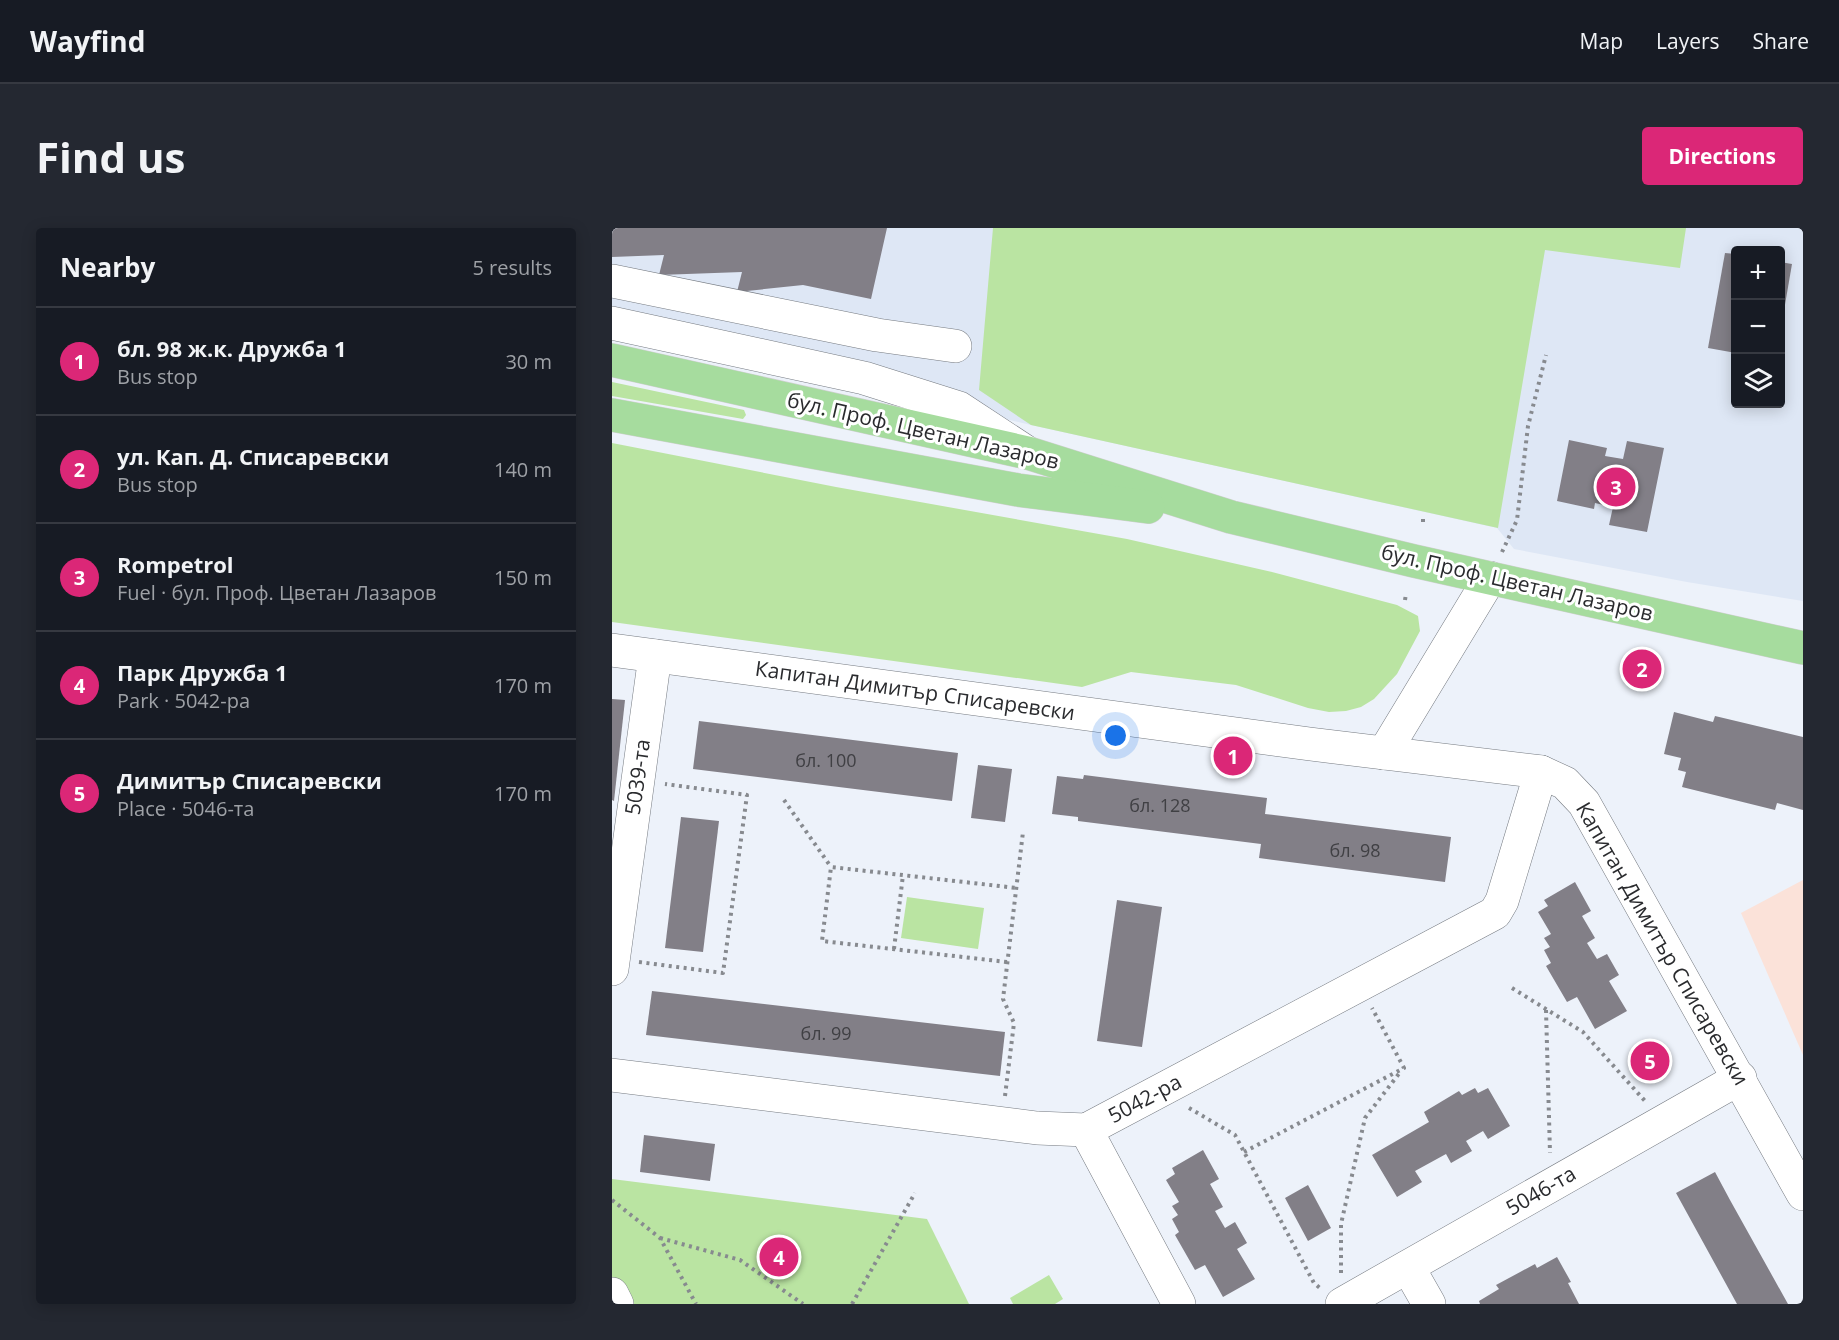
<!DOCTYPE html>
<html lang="en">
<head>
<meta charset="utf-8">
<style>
  :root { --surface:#171b24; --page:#242831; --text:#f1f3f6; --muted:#9ea1a6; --line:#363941; --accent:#db2777 }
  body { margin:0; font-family:"Open Sans",sans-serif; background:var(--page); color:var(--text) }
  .controls { position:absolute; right:18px; top:18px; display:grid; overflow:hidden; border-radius:6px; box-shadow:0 3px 15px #0003 }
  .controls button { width:54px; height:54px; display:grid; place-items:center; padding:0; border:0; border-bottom:2px solid var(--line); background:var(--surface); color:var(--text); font:30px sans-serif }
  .you { position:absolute; left:504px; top:508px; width:21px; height:21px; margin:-15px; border:4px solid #fff; border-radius:50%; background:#1a73e8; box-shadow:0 0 0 9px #1a73e833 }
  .badge { display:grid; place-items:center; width:39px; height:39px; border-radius:50%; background:var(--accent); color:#fff; font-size:20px; font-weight:700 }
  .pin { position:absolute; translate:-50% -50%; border:3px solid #fff; box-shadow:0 2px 6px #0006 }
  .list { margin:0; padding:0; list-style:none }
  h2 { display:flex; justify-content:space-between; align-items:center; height:78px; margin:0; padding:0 24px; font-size:26px }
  h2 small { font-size:20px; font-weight:400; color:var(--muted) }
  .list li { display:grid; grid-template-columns:39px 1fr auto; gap:18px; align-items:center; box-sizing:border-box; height:108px; padding:0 24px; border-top:2px solid var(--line) }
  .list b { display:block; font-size:22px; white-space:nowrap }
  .list p { margin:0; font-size:20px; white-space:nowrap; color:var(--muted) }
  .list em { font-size:20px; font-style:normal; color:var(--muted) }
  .icon { flex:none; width:33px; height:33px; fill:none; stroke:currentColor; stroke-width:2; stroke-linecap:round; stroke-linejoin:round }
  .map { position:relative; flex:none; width:1191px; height:1076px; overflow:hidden; border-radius:6px }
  header { display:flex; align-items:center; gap:36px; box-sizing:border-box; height:84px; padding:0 30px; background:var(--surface); border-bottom:2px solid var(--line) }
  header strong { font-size:28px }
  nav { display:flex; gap:33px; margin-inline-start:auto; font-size:21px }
  .intro { display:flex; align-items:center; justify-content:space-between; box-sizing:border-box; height:144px; padding:0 36px }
  h1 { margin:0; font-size:42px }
  .button { padding:15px 27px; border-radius:6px; background:var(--accent); color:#fff; font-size:21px; font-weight:700 }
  main { display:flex; gap:36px; padding:0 36px }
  aside { flex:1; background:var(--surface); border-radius:6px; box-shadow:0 3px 15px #0003 }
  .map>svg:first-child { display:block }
</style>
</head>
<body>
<header>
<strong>Wayfind</strong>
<nav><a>Map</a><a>Layers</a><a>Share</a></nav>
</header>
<div class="intro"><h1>Find us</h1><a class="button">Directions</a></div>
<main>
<aside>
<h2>Nearby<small>5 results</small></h2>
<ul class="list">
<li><span class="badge">1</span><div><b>бл. 98 ж.к. Дружба 1</b><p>Bus stop</p></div><em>30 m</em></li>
<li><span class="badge">2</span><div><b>ул. Кап. Д. Списаревски</b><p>Bus stop</p></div><em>140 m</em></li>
<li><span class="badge">3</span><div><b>Rompetrol</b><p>Fuel · бул. Проф. Цветан Лазаров</p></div><em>150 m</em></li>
<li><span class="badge">4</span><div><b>Парк Дружба 1</b><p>Park · 5042-ра</p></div><em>170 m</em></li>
<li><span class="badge">5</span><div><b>Димитър Списаревски</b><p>Place · 5046-та</p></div><em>170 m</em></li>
</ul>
</aside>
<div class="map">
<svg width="1191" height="1076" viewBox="0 0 1191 1076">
  <rect width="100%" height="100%" fill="#edf2fa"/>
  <!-- built -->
  <path fill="#dee7f5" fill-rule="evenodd" d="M 0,0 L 1191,0 L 1191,373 L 1075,354 L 902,321 L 885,300 L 419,197 L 213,148 L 0,106 ZM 1124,22 L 1168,22 L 1168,176 L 1124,176 Z"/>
  <!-- industrial -->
  <path fill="#fbe2d9" d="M 1191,652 L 1191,827 L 1129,685 Z"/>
  <!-- green -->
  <g fill="#bae4a2">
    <path d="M 381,0 L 1074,0 L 1068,40 L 933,22 L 886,300 L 419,197 L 367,162 Z"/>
    <path d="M 0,154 L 132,182 L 134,187 L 131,191 L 0,168 Z"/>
    <path d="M 0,215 L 224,259 L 515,311 L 660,344 L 785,377 L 806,388 L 808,403 L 785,446 L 762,471 L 749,479 L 734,483 L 717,484 L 696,480 L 624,457 L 519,444 L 470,459 L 0,394 Z"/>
    <path d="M 295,669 L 372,680 L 366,721 L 289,710 Z"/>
    <path d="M 0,951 L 315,991 L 357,1076 L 5,1076 L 0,1066 Z"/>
    <path d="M 437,1047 L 451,1071 L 443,1076 L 401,1076 L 398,1070 Z"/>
  </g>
  <!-- building -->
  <g fill="#827f87">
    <path d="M 0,0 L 275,0 L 259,71 L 191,57 L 125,64 L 130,44 L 47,47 L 52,27 L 0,29 Z"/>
    <path d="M 1113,25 L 1124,26 L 1124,125 L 1096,120 Z"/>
    <path d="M 1168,34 L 1180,36 L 1170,94 L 1168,94 Z"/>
    <path d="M 957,212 L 995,220 L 993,228 L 1011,231 L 1015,213 L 1052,220 L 1035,304 L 997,297 L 1001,279 L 983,275 L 982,281 L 945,273 Z"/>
    <path d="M 0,471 L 13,472 L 2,573 L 0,572 Z"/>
    <path d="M 1062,484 L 1101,494 L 1103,488 L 1191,509 L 1191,582 L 1165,575 L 1163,582 L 1070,559 L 1074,544 L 1066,542 L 1069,530 L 1052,526 Z"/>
    <path d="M 87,493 L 346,525 L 340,573 L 81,541 Z"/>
    <path d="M 366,537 L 400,541 L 393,594 L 359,590 Z"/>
    <path d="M 472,547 L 655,570 L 653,586 L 839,609 L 833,654 L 647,630 L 649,616 L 466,593 L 466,589 L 440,586 L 445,548 L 471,551 Z"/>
    <path d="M 69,589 L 107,593 L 91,724 L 53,720 Z"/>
    <path d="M 963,654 L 979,683 L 970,688 L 983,710 L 975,715 L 985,731 L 995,726 L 1007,747 L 997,753 L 1015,783 L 983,801 L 965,769 L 955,774 L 934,738 L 939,735 L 932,722 L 938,719 L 932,710 L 939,706 L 926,684 L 936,678 L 932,672 Z"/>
    <path d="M 505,672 L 550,679 L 530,819 L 485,813 Z"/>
    <path d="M 40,763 L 393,804 L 388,848 L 34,807 Z"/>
    <path d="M 863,860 L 866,865 L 876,860 L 898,898 L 876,911 L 871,903 L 854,913 L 860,923 L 839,935 L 834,926 L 803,943 L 810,954 L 785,969 L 760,927 L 817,894 L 812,884 L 847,863 L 850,867 Z"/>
    <path d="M 32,907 L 103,916 L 98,953 L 28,944 Z"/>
    <path d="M 591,922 L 607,951 L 598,956 L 611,979 L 603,983 L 613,1000 L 623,994 L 635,1015 L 625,1021 L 643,1051 L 611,1069 L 593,1037 L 583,1042 L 563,1007 L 567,1004 L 560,991 L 566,987 L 560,978 L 567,974 L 554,952 L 563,946 L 560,940 Z"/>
    <path d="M 1103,944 L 1118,972 L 1176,1076 L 1125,1076 L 1064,965 Z"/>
    <path d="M 696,957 L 719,1000 L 696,1013 L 673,970 Z"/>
    <path d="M 945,1029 L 959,1054 L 956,1055 L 967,1076 L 868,1076 L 867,1073 L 887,1061 L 884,1057 L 923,1036 L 925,1040 Z"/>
  </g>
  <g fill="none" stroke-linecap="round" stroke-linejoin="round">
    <defs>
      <g id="minor">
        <path d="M 0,53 L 265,107 L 343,118"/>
        <path d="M 0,95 L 252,150 L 347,180 L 414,224"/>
        <path d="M 0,422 L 698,516 L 929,544 L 953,555 L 972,575 L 1191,966"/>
        <path d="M 772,525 L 878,350"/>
        <path d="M 0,741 L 43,428"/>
        <path d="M 0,847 L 425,900 L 474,902 L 883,685 L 890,673 L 929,544"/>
        <path d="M 474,902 L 567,1076"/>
        <path d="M 796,1039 L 817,1076"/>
        <path d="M 0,1066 L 5,1076"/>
        <path d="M 730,1076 L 1128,850"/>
      </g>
      <g id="major">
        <path d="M 0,132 L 416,225 L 619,289 L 802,333 L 1191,420"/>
        <path d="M 0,187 L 406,262 L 536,279"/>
      </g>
    </defs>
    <!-- minor casing -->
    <use href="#minor" stroke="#757a81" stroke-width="34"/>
    <!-- major casing -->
    <use href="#major" stroke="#d0d0d1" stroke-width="34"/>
    <!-- path -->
    <g stroke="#878a8f" stroke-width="4" stroke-dasharray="3 4.5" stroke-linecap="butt">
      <path d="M 811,294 L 811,288"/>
      <path d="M 890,324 L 905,292 L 916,198 L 934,127"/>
      <path d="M 793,372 L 794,366"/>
      <path d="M 172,572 L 219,639"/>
      <path d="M 282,721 L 291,647"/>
      <path d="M 27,734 L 111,745 L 135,567 L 53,556"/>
      <path d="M 395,734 L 210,713 L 219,639 L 405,660"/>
      <path d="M 900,760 L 971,804 L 1033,873"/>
      <path d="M 934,782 L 938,925"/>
      <path d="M 393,868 L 402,795 L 391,771 L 411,604"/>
      <path d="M 577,880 L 623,907 L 702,1055 L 708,1060"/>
      <path d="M 632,924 L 792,840 L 760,780"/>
      <path d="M 0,972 L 48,1010 L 84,1076"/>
      <path d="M 48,1010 L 128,1032 L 191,1076"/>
      <path d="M 729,1045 L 729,996 L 753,890 L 789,843"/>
      <path d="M 240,1076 L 303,965"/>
    </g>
    <!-- minor -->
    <use href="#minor" stroke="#fff" stroke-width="33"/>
    <!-- major -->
    <use href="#major" stroke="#a6dc9e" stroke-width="33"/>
  </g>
  <g text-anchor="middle" stroke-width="6" stroke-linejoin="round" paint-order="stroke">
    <!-- number labels -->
    <g font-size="18" fill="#404044">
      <text x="214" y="539">бл. 100</text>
      <text x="548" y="584">бл. 128</text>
      <text x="743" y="629">бл. 98</text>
      <text x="214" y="812">бл. 99</text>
    </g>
    <!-- street labels -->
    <g font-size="21" fill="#2a2b2e" stroke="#fff">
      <text transform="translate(311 203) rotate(13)" y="7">бул. Проф. Цветан Лазаров</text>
      <text transform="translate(905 355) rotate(13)" y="7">бул. Проф. Цветан Лазаров</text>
      <text transform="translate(303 463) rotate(8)" y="7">Капитан Димитър Списаревски</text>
      <text transform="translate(26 549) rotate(-82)" y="7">5039-та</text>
      <text transform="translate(1050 716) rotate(60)" y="7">Капитан Димитър Списаревски</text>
      <text transform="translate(533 871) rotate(-28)" y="7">5042-ра</text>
      <text transform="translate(929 963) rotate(-30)" y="7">5046-та</text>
    </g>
  </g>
</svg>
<div class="controls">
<button>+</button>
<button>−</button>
<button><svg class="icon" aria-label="layers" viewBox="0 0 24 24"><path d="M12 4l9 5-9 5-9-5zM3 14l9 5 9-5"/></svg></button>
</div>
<div class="you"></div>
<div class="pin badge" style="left:621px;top:528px">1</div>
<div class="pin badge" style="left:1030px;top:441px">2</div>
<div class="pin badge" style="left:1004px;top:259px">3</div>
<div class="pin badge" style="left:167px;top:1029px">4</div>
<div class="pin badge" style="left:1038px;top:833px">5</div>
</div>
</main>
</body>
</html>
